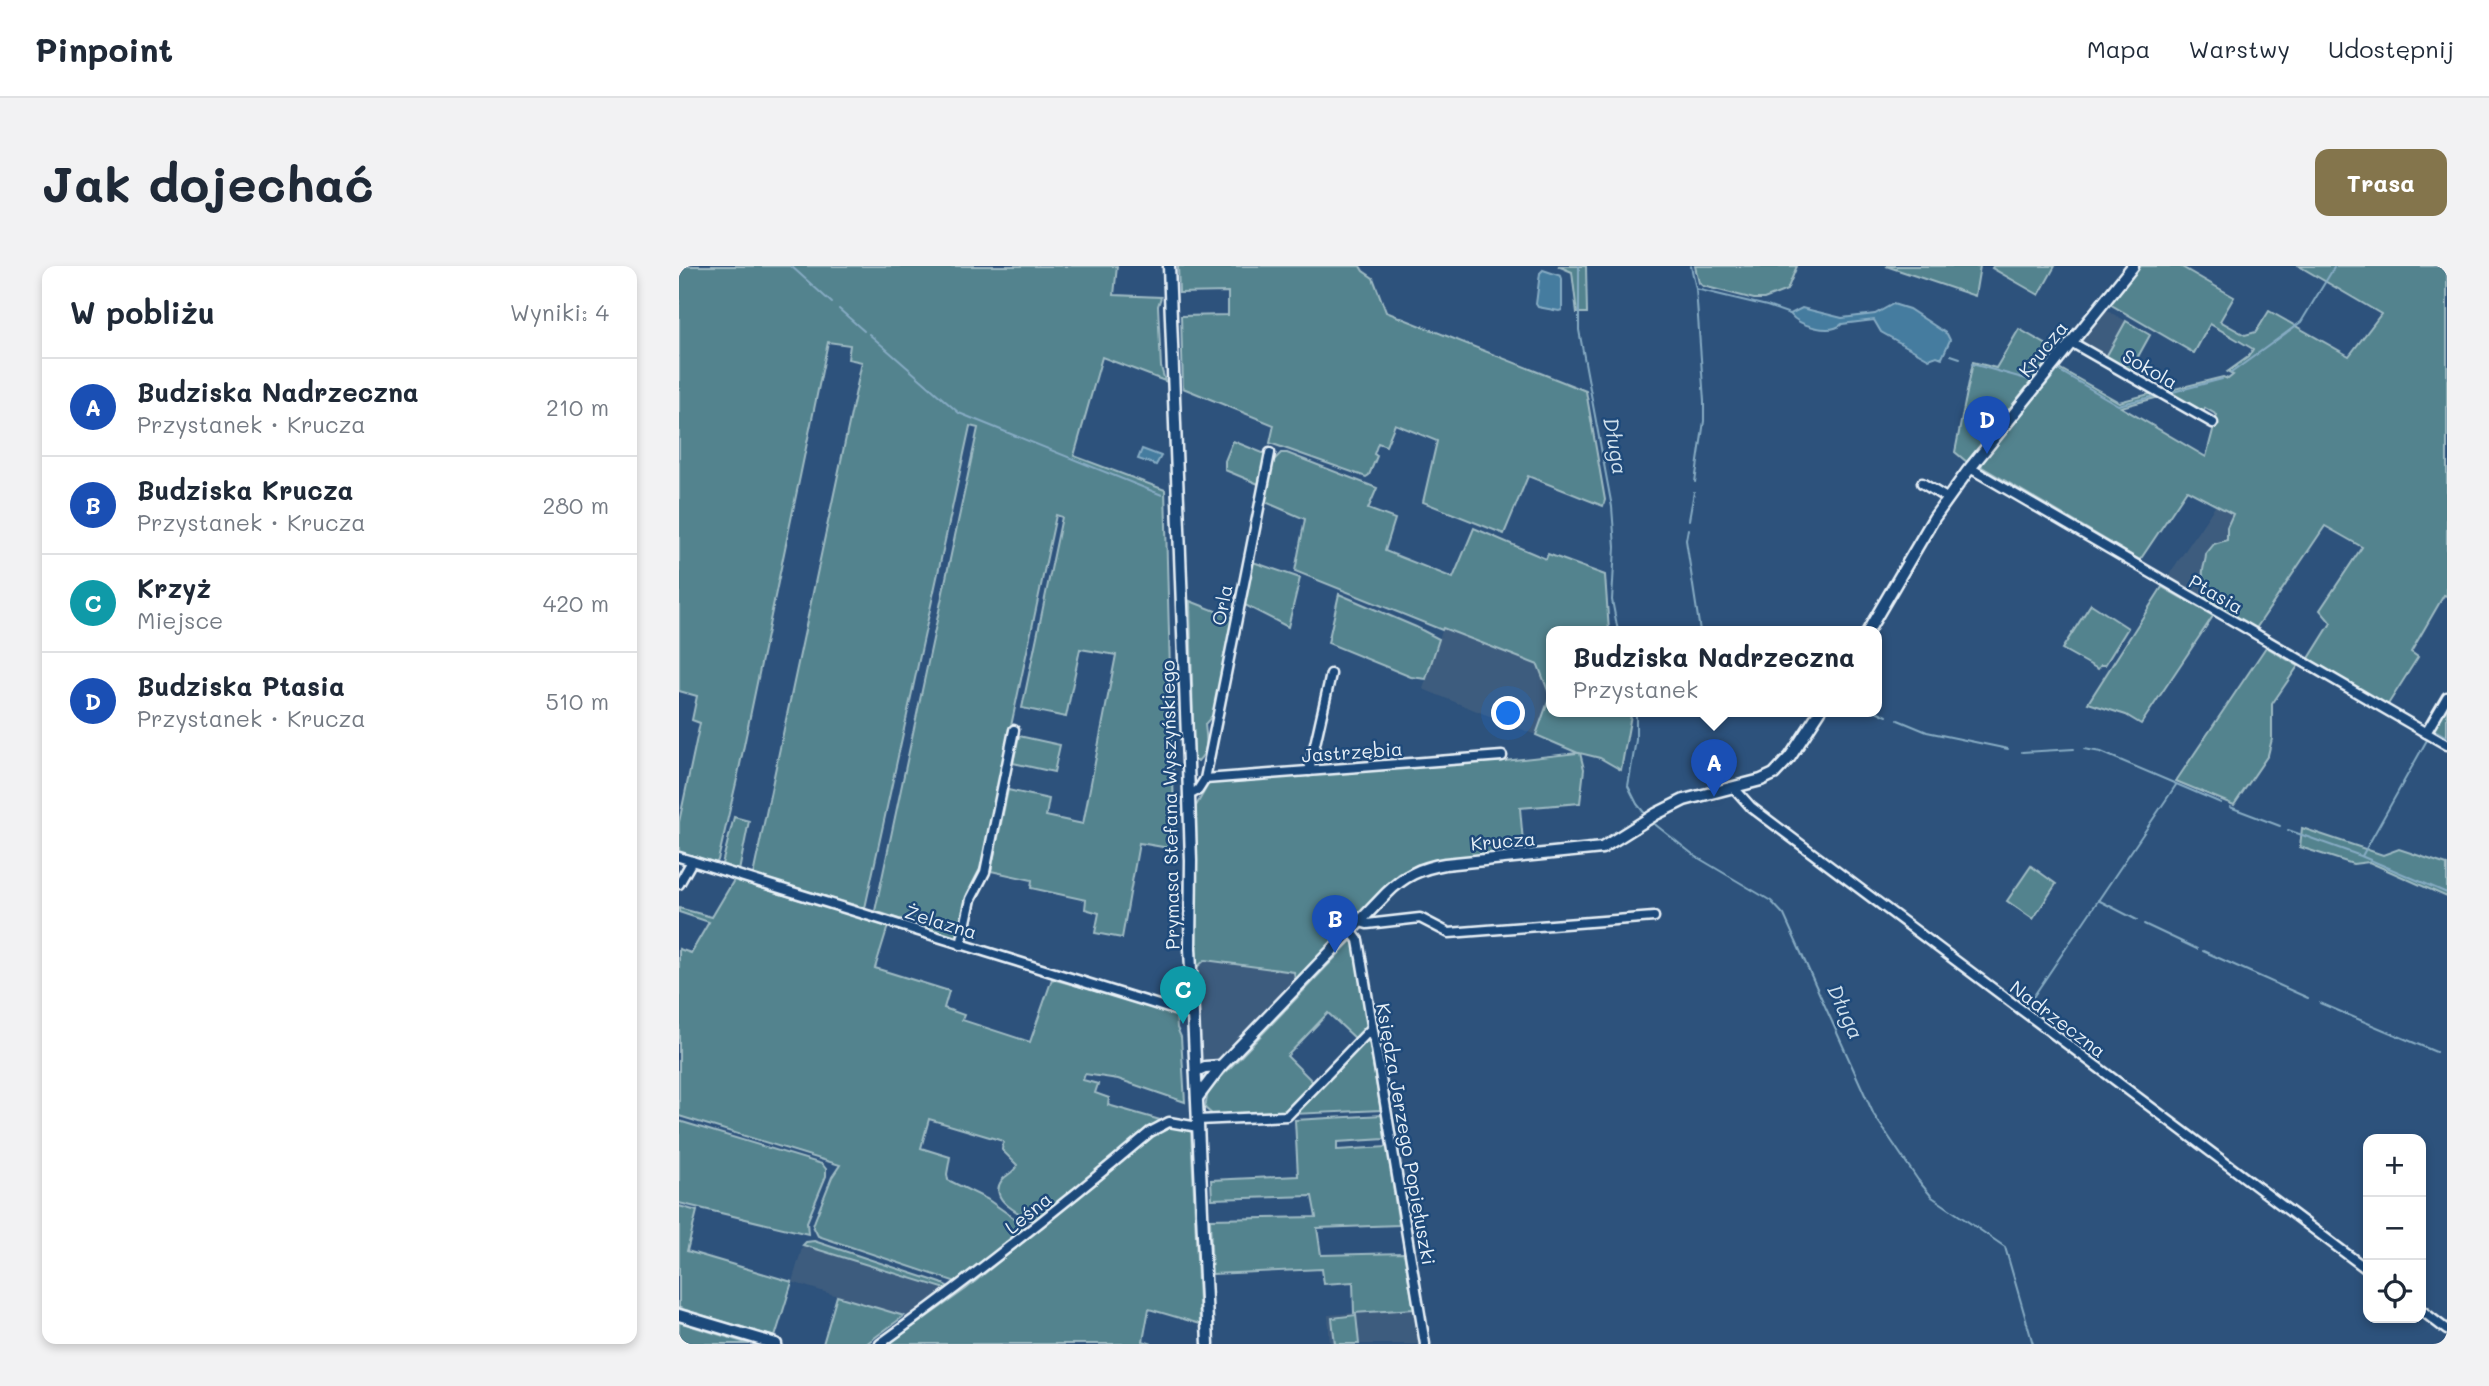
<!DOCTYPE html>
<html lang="pl">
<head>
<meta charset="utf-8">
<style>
  :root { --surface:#fff; --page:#f2f2f3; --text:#1f2937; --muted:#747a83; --line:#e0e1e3; --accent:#84754c }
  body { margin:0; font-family:Mali,sans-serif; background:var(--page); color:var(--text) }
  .controls { position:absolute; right:21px; bottom:21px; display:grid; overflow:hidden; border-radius:14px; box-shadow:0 4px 10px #0003 }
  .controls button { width:63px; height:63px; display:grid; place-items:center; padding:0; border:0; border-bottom:2px solid var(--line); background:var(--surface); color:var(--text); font:35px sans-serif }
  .you { position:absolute; left:830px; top:448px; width:24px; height:24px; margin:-18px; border:5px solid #fff; border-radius:50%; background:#1a73e8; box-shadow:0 0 0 10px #1a73e833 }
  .badge { display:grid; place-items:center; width:46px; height:46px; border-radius:50%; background:var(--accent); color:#fff; font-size:23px; font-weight:700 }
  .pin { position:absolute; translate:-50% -58px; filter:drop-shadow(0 2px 4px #0008) }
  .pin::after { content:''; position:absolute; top:37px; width:24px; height:21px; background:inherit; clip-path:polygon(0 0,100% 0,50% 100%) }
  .popup { position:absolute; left:867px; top:360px; width:336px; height:91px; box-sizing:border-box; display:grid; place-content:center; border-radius:14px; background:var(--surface); filter:drop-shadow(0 2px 5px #0005); font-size:23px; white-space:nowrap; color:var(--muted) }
  .popup b { font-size:26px; color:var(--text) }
  .popup::after { content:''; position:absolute; left:50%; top:100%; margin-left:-14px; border:14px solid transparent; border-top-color:var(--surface) }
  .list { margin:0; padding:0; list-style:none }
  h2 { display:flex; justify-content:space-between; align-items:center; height:91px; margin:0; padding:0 28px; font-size:30px }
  h2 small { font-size:23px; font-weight:400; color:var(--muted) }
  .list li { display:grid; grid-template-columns:46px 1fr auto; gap:21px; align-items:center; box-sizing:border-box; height:98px; padding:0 28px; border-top:2px solid var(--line) }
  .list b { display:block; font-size:26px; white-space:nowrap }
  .list p { margin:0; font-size:23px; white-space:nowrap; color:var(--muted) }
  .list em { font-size:23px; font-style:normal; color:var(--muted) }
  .icon { flex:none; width:38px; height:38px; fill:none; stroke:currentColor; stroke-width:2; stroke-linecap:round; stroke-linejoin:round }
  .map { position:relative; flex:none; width:1768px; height:1078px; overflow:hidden; border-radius:14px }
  header { display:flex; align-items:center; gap:42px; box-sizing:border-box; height:98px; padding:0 35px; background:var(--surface); border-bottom:2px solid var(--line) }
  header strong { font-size:33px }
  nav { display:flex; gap:38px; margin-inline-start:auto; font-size:24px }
  .intro { display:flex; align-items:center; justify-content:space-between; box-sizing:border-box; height:168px; padding:0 42px }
  h1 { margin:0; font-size:49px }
  .button { padding:18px 32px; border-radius:14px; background:var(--accent); color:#fff; font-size:24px; font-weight:700 }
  main { display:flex; gap:42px; padding:0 42px }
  aside { flex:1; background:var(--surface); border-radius:14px; box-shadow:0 4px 10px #0003 }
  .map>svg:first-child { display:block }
</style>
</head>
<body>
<header>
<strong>Pinpoint</strong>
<nav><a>Mapa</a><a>Warstwy</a><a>Udostępnij</a></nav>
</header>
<div class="intro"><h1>Jak dojechać</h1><a class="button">Trasa</a></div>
<main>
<aside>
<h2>W pobliżu<small>Wyniki: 4</small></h2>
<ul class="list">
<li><span class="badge" style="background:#1a4fb4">A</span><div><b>Budziska Nadrzeczna</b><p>Przystanek · Krucza</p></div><em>210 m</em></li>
<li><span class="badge" style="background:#1a4fb4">B</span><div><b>Budziska Krucza</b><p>Przystanek · Krucza</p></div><em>280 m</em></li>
<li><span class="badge" style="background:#0f9aa8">C</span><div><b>Krzyż</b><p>Miejsce</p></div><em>420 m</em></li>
<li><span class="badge" style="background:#1a4fb4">D</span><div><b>Budziska Ptasia</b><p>Przystanek · Krucza</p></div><em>510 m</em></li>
</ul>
</aside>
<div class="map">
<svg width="1768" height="1078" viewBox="0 0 1768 1078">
  <rect width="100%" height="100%" fill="#2d527c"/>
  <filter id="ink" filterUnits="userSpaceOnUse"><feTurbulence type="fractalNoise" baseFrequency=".0143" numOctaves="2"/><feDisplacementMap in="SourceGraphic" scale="14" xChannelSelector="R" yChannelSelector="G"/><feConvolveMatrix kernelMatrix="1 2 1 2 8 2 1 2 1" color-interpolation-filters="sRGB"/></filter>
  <g filter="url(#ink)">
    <!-- built -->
    <g fill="#3e5c7e">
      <path d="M 1425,43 L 1447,55 L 1427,91 L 1404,77 L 1403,71 Z"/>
      <path d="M 1537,239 L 1554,249 L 1548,260 L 1550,272 L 1525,302 L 1527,322 L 1522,333 L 1487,313 Z"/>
      <path d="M 764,362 L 859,399 L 871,430 L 857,469 L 744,423 Z"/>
      <path d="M 526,694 L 615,706 L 616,715 L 541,794 L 535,796 L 526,795 L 522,791 L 518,701 Z"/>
      <path d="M 124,979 L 270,1024 L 231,1052 L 113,1016 Z"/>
      <path d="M 737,1042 L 743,1078 L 651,1078 L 649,1049 Z"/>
    </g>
    <!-- green -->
    <g fill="#53838e" stroke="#9ebac3" stroke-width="2">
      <path d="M 0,0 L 438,0 L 435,29 L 482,31 L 479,40 L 482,101 L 486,115 L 423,91 L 395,190 L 486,224 L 496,583 L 460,577 L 443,672 L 416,667 L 420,647 L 406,643 L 407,634 L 352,622 L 353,614 L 312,605 L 329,524 L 370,533 L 367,550 L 404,558 L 437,389 L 401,383 L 387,451 L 343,442 L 383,251 L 377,249 L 302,601 L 288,628 L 277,672 L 196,645 L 299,162 L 291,160 L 186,642 L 74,609 L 183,96 L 169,93 L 171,79 L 149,76 L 58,513 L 39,594 L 37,597 L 0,586 L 0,556 L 21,457 L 13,454 L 18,430 L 0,425 Z"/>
      <path d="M 499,0 L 681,0 L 684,5 L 694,12 L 707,46 L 907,125 L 926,234 L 924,240 L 849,210 L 825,268 L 744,236 L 758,175 L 716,158 L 707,180 L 699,177 L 695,188 L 698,190 L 690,209 L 687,211 L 591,177 L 595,159 L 504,122 L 502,50 L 549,49 L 549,26 L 500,27 Z"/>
      <path d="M 879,0 L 907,0 L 908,47 L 898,47 L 893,6 Z"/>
      <path d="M 1016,0 L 1118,0 L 1108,24 L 1085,33 L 1075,33 L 1024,20 L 1020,17 Z"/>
      <path d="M 1207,0 L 1301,0 L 1296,30 Z"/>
      <path d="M 1314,0 L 1376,0 L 1360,29 L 1313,2 Z"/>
      <path d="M 1462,0 L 1501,0 L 1555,31 L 1541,55 L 1566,69 L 1577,66 L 1590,45 L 1670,90 L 1702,48 L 1620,0 L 1768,0 L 1768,330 L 1765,329 L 1732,386 L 1739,391 L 1708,440 L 1629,394 L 1652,357 L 1641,344 L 1683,281 L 1646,260 L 1576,364 L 1522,333 C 1530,322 1522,316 1524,304 C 1525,297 1527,295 1527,288 L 1535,278 L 1548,274 L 1548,261 L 1554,248 L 1508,224 L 1461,294 L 1303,201 L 1302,197 L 1378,101 L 1440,136 L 1474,127 L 1480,131 L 1442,141 L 1527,191 L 1538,149 L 1526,142 L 1524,146 L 1487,125 L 1544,111 L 1549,113 L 1554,109 L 1548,106 L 1569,91 L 1574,83 L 1531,58 L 1515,87 L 1429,37 Z"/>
      <path d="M 1447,55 L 1471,69 L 1451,105 L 1427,91 Z"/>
      <path d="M 1340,63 L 1377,84 L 1288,196 L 1276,186 L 1294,96 L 1317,102 Z"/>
      <path d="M 554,175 L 589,189 L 582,219 L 546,204 L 546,195 Z"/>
      <path d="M 602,187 L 608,187 L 698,222 L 689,243 L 716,253 L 706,285 L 774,312 L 795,262 L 867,293 L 869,288 L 926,309 L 930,365 L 872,365 L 872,445 L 951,445 L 952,449 L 942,504 L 921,492 L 901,487 L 905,503 L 901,537 L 841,542 L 845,587 L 739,598 L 720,608 L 616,715 L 615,706 L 526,694 L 518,701 L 516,650 L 518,632 L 517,540 L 530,517 L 825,495 L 899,487 L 857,469 L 871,430 L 859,399 L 764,362 L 763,364 L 616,305 L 626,253 L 584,235 L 593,196 Z"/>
      <path d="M 574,296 L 621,312 L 609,361 L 564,338 Z"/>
      <path d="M 1483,321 L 1534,350 L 1462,458 L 1447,449 L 1409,437 Z"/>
      <path d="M 660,328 L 737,361 L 760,373 L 747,413 L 732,411 L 649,377 Z"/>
      <path d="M 511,335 L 555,352 L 534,449 L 526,458 C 527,472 531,483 519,495 L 515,495 Z"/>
      <path d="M 1412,338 L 1449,362 L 1426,399 L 1422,399 L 1419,403 L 1383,383 Z"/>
      <path d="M 1587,381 L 1619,400 L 1593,438 L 1593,473 L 1589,489 L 1555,539 L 1497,515 Z"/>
      <path d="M 1768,435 L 1768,473 L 1751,464 Z"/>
      <path d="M 340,470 L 381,479 L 375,506 L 334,497 Z"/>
      <path d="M 55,551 L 70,555 L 60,605 L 43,598 Z"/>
      <path d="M 1623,562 L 1704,589 L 1720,583 L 1768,599 L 1768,631 L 1690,596 L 1674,598 L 1621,581 Z"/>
      <path d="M 1352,600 L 1377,618 L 1354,653 L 1328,635 Z"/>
      <path d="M 55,614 L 209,660 L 196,702 L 270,725 L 265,742 L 285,749 L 283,754 L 351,776 L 373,713 L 497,747 L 498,762 L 502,771 L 506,836 L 439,813 L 406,808 L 404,814 L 419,818 L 416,827 L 430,832 L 429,839 L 481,854 L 355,956 C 342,948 308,934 323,914 C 328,908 335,907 338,899 L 323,884 L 324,875 L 250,853 L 242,882 L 271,891 L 268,908 L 269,914 L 308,933 L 349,962 L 280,1017 L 139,970 L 134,960 L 136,954 L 153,911 L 161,899 L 0,850 L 0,683 L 12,687 L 30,656 L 0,646 L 0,642 L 33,651 Z"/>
      <path d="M 672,675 L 675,679 L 688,759 L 677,773 L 649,747 L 608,790 L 635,817 L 610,843 L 602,846 L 534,849 L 526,842 L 529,825 Z"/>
      <path d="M 687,775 L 690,776 L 702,844 L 615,848 Z"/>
      <path d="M 703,849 L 706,873 L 658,876 L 658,884 L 708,881 L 720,959 L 638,962 L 642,989 L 725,987 L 735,1043 L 675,1047 L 674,1016 L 645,1018 L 643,1003 L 533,1008 L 531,953 L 637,951 L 633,930 L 533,933 L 532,914 L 619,910 L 616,854 Z"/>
      <path d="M 0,855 L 143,898 L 147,903 L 147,910 L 128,956 L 129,968 L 0,937 Z"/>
      <path d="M 491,858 L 512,864 L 521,1058 L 470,1043 L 464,1075 L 473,1078 L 210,1078 L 287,1023 L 454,885 Z"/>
      <path d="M 0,940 L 18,945 L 8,985 L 113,1016 L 96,1071 L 0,1042 Z"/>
      <path d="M 135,975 L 262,1017 L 270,1021 L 270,1024 L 124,979 L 127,976 Z"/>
      <path d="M 158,1030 L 225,1050 L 187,1078 L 144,1078 Z"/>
      <path d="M 677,1049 L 680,1078 L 656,1078 L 653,1052 Z"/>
      <path d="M 0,1056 L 70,1078 L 71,1078 L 0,1078 Z"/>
    </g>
    <!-- water -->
    <g fill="#447c9f" stroke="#86abc3" stroke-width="2">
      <path d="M 864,4 L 882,10 L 883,13 L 883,44 L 880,45 L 859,41 L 857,38 L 861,7 Z"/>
      <path d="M 1214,38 L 1230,43 L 1268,68 L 1271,74 L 1263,92 L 1258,90 L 1250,93 L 1202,66 L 1195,54 L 1163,58 C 1152,69 1120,60 1111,48 L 1123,42 L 1163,52 L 1196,48 Z"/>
      <path d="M 463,183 L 482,190 L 477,199 L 459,193 Z"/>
    </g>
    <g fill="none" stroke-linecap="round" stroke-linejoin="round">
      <!-- stream -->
      <g stroke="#86abc3" stroke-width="2">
        <path d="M 112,0 L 153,37"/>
        <path d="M 900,0 L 900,64 L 933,241 L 936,281 L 933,334 L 939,365"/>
        <path d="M 1012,0 L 1017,23 L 1025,135 L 1025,155 L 1016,216"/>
        <path d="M 1017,23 L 1088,40 L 1111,48"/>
        <path d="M 160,43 L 185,65"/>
        <path d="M 190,68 L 280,147 L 483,229"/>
        <path d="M 1272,89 L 1281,92"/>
        <path d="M 1293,98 L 1351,114"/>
        <path d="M 1552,107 L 1622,56 L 1656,0"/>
        <path d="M 1366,120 L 1379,104 L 1439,139 L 1476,130"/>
        <path d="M 1490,127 L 1543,113"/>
        <path d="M 1010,254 L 1015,226"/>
        <path d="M 1009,263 L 1007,274 L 1021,365"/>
        <path d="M 957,445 L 957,474 L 949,520 L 958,538 L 967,549"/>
        <path d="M 1197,445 L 1208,450"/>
        <path d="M 1219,454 L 1248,466 L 1329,483"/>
        <path d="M 1754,463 L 1768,471"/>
        <path d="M 1405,483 L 1422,486 L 1542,537"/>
        <path d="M 1343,486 L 1395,483"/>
        <path d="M 1551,541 L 1601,560"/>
        <path d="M 973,556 L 1016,590 L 1092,635 L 1105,649 L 1195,849 L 1239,914 L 1253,931 L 1326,981 L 1354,1078"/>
        <path d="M 1609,564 L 1682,590 L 1768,627"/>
        <path d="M 1683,590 L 1748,474"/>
        <path d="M 1419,634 L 1458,654"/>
        <path d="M 1465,658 L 1518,683"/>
        <path d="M 1524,685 L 1629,732"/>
        <path d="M 1641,737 L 1757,786"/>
        <path d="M 1348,740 L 1497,519"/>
        <path d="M 1766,790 L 1768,791"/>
      </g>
      <defs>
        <g id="minor">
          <path d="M 1392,76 L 1534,157"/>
          <path d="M 1291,202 L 1768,479"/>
          <path d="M 1243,217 L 1269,233"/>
          <path d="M 1747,467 L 1768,431"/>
          <path d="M 630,505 L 652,408"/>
          <path d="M 526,513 L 823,490"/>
          <path d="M 1055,522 L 1072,541 L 1689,1004"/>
          <path d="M 510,529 L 519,524 L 526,513 L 591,187"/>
          <path d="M 0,591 L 515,750"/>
          <path d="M 0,618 L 13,595"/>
          <path d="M 681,656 L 688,658 L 741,652 L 770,667 L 975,651"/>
          <path d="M 672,665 L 679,674 L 746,1078"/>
          <path d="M 282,679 L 292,633 L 306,606 L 335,464"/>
          <path d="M 519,854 L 608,850 L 692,763"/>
          <path d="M 1742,1044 L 1768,1064"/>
          <path d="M 201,1078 C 294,1011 383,940 471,866 L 490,856 L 519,861"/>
        </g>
        <g id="tertiary">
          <path d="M 490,0 L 509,498 L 512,595 L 511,682 L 529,1078"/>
          <path d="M 1189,365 L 1255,252 L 1288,206 L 1454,0"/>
          <path d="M 517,805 L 526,801 L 542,800"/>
          <path d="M 518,832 L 542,800 L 708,627 C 725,610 742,602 766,598 L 923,582 L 977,548 L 1005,534 L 1082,514 L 1095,508 L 1111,491 L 1141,445"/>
          <path d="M 0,1049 L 97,1078"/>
        </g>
      </defs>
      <!-- minor casing -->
      <use href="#minor" stroke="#e8f1f8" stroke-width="13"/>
      <!-- tertiary casing -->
      <use href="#tertiary" stroke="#e8f1f8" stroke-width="15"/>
      <!-- minor -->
      <use href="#minor" stroke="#1f4a7a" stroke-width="8"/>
      <!-- tertiary -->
      <use href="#tertiary" stroke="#1f4a7a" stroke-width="10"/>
    </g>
  </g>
  <g text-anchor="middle" stroke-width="5" stroke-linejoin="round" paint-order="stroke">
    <!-- street labels -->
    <g font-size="19" fill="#e8f1f8" stroke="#1f4a7a">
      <text transform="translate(1364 83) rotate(-51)" y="7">Krucza</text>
      <text transform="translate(1471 103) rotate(30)" y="7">Sokola</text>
      <text transform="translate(1537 328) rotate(30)" y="7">Ptasia</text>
      <text transform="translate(543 339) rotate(-79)" y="7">Orla</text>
      <text transform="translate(673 486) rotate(-4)" y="7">Jastrzębia</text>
      <text transform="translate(491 539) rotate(-91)" y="7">Prymasa Stefana Wyszyńskiego</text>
      <text transform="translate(824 575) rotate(-5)" y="7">Krucza</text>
      <text transform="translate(262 656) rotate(17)" y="7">Żelazna</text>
      <text transform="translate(1379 753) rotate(37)" y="7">Nadrzeczna</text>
      <text transform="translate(727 868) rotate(80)" y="7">Księdza Jerzego Popiełuszki</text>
      <text transform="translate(349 947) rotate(-39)" y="7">Leśna</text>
    </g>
    <!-- water labels -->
    <g font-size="21" font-style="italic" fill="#cfdfeb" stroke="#1f4a7a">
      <text transform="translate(936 180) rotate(80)" y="7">Długa</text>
      <text transform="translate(1166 746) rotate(65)" y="7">Długa</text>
    </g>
  </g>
</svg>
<div class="controls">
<button>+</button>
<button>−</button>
<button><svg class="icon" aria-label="locate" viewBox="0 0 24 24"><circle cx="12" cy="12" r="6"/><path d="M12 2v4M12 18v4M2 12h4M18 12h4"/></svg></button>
</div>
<div class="you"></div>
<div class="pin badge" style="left:1035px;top:531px;background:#1a4fb4">A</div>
<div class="popup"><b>Budziska Nadrzeczna</b>Przystanek</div>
<div class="pin badge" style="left:656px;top:687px;background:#1a4fb4">B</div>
<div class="pin badge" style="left:504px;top:758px;background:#0f9aa8">C</div>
<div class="pin badge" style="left:1308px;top:188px;background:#1a4fb4">D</div>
</div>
</main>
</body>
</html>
